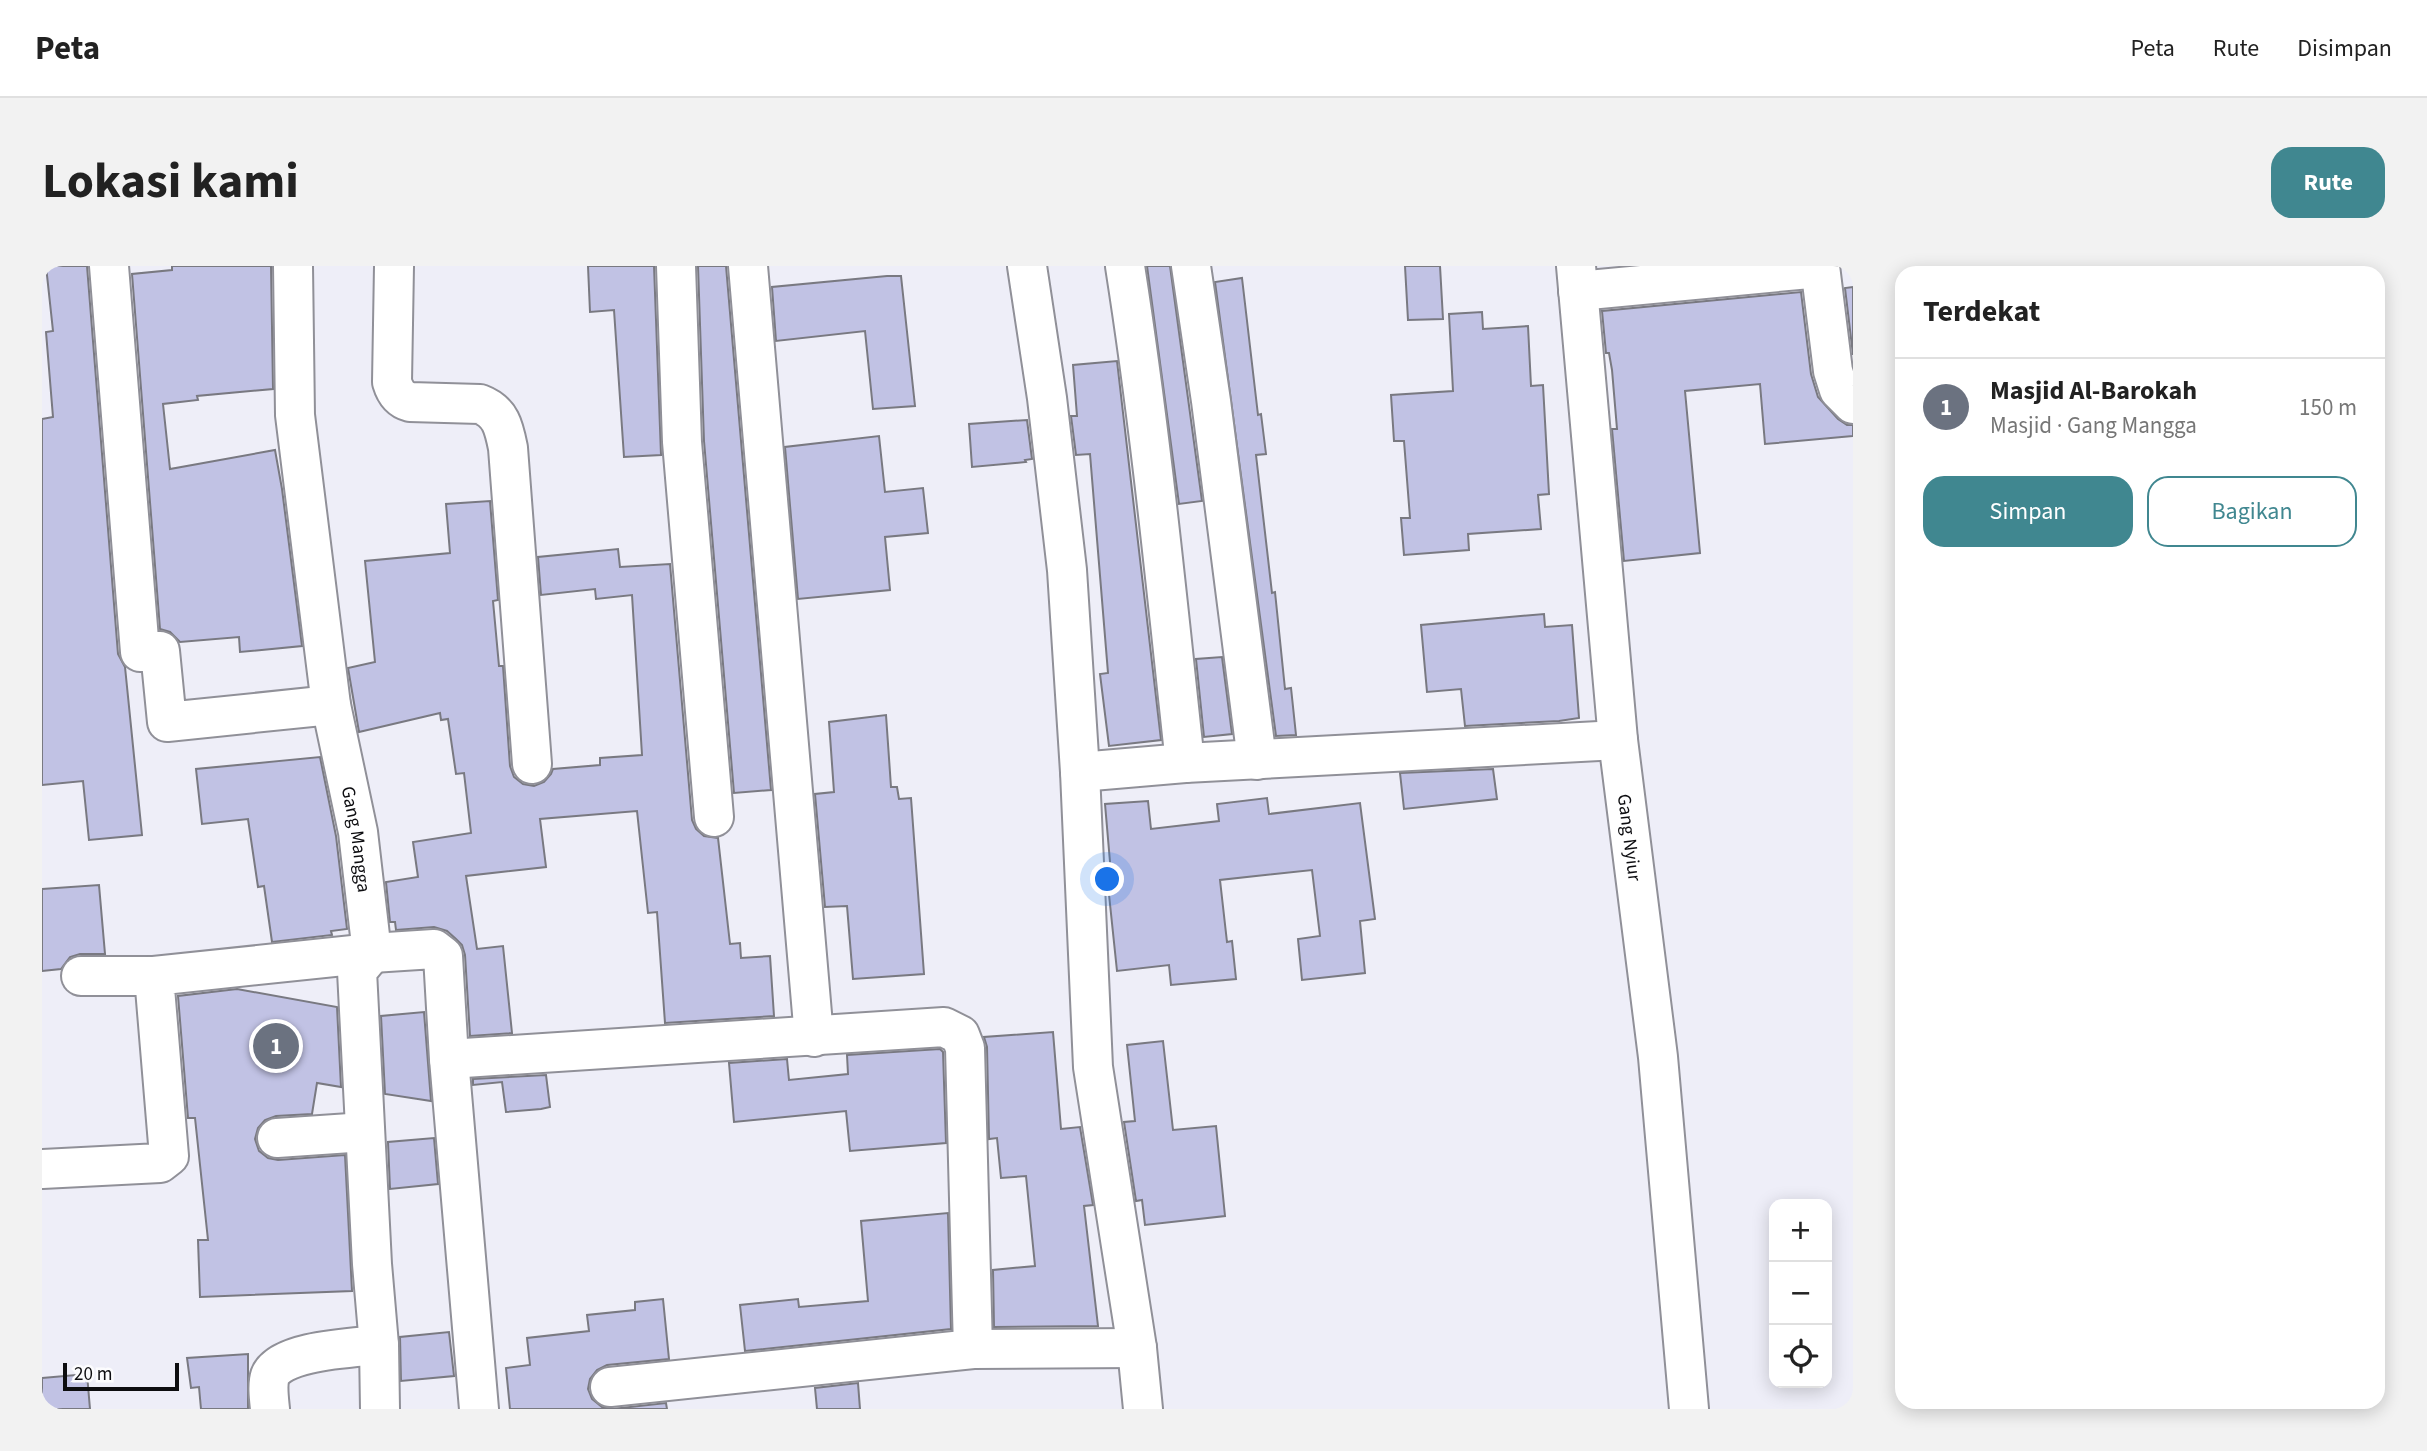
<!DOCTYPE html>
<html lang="id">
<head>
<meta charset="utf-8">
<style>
  :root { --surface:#fff; --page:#f2f2f2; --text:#222; --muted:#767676; --line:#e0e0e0; --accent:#408790 }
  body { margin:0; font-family:"Source Sans 3",sans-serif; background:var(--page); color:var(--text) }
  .controls { position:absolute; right:21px; bottom:21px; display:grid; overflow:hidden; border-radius:14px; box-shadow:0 4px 18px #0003 }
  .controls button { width:63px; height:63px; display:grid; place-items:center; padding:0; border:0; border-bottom:2px solid var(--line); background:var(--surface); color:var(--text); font:35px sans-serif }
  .scale { position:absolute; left:21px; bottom:18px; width:116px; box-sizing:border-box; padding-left:7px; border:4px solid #0d0d10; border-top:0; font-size:19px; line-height:24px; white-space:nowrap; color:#0d0d10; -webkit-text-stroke:5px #fcfcfe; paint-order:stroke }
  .you { position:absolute; left:1066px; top:614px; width:24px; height:24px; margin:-18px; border:5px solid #fff; border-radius:50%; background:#1a73e8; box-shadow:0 0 0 10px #1a73e833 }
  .badge { display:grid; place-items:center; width:46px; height:46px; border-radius:50%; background:var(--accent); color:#fff; font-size:23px; font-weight:700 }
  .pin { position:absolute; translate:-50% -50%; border:4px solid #fff; box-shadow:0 2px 7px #0006 }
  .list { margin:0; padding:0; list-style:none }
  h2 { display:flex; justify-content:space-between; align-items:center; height:91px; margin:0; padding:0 28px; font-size:30px }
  h2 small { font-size:23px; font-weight:400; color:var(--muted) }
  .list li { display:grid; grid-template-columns:46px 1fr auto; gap:21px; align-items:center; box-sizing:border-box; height:98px; padding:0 28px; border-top:2px solid var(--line) }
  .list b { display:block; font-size:26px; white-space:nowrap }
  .list p { margin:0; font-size:23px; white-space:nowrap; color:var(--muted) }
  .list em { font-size:23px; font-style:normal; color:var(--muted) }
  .actions { display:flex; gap:14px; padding:21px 28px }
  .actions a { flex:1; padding:16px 0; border:2px solid var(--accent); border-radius:21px; text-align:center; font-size:24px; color:var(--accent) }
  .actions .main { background:var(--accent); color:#fff }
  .icon { flex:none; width:38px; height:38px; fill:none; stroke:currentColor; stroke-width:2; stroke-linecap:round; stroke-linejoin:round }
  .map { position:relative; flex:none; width:1811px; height:1143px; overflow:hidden; border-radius:21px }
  header { display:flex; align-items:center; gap:42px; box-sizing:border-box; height:98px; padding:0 35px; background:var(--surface); border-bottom:2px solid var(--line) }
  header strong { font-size:33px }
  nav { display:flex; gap:38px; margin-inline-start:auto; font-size:24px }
  .intro { display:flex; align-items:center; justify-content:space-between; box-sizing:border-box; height:168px; padding:0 42px }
  h1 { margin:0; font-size:49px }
  .button { padding:18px 32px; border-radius:21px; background:var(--accent); color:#fff; font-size:24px; font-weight:700 }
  main { display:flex; gap:42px; padding:0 42px }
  aside { flex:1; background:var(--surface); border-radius:21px; box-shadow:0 4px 18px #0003 }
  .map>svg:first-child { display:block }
</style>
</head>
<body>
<header>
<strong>Peta</strong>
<nav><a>Peta</a><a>Rute</a><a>Disimpan</a></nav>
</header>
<div class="intro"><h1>Lokasi kami</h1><a class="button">Rute</a></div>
<main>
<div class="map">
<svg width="1811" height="1143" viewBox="0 0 1811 1143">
  <rect width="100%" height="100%" fill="#eeeef8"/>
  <!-- building -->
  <g fill="#c1c2e4" stroke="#797981" stroke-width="2">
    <path d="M 4,0 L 45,0 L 76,388 L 83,401 L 100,569 L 47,574 L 41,515 L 0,519 L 0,153 L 11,151 L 4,66 L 11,65 Z"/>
    <path d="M 130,0 L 229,0 L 231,123 L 155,130 L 156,134 L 121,138 L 128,203 L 233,184 L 240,223 L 260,380 L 198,386 L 197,371 L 138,376 L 128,366 L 118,363 L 90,8 L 130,4 Z"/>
    <path d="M 546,0 L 612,0 L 619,189 L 582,191 L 572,44 L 548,46 Z"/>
    <path d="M 656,0 L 684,0 L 729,524 L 692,527 L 662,175 Z"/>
    <path d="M 1105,0 L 1128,0 L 1160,235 L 1137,238 Z"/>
    <path d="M 1363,0 L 1398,0 L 1401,53 L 1366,54 Z"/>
    <path d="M 845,10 L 859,10 L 873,140 L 831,143 L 823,65 L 734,75 L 730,21 Z"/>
    <path d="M 1200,12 L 1216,149 L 1219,148 L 1224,188 L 1214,189 L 1230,327 L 1233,326 L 1243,423 L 1249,422 L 1254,469 L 1234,470 L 1173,16 Z"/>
    <path d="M 1811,21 L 1811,89 L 1803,22 Z"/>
    <path d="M 1759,26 L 1769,108 L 1776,131 L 1796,153 L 1805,159 L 1811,159 L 1811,170 L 1723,178 L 1718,118 L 1643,125 L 1658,287 L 1582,295 L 1570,163 L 1575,163 L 1570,104 L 1567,87 L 1564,87 L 1560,45 Z"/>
    <path d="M 1440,46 L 1441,63 L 1486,60 L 1489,120 L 1501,119 L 1507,228 L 1496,229 L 1499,263 L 1426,268 L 1427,284 L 1362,289 L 1359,252 L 1368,252 L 1362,175 L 1352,175 L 1349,129 L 1411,125 L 1407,48 Z"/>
    <path d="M 1075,95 L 1119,474 L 1067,480 L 1058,408 L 1066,407 L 1048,188 L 1034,189 L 1029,150 L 1035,150 L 1031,99 Z"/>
    <path d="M 985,154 L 990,193 L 983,194 L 984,196 L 930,201 L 927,158 Z"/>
    <path d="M 837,170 L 843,226 L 881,222 L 886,267 L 843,271 L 848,324 L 756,333 L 743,181 Z"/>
    <path d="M 448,235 L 456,334 L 451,335 L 457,400 L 461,400 L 468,500 L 472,511 L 481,518 L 492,520 L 502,516 L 509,508 L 511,503 L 558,499 L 558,492 L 600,489 L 590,329 L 554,333 L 553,323 L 499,329 L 496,291 L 576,283 L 578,301 L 628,298 L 650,554 L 654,563 L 662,570 L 676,572 L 688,678 L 698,677 L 699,692 L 728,690 L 732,750 L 623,757 L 615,646 L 606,647 L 595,545 L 498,553 L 504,601 L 424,610 L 435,683 L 461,680 L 470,767 L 428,770 L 423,689 L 420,679 L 414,673 L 405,665 L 392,661 L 354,664 L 353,656 L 348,656 L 344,616 L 376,611 L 371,576 L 429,567 L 422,507 L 414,508 L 406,453 L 399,454 L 398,447 L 317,466 L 306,402 L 333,396 L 323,295 L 408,287 L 404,238 Z"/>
    <path d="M 1502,348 L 1503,361 L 1530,359 L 1537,452 L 1517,455 L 1423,460 L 1419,423 L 1385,426 L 1379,359 Z"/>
    <path d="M 1180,391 L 1190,468 L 1162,471 L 1154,393 Z"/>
    <path d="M 844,449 L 849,521 L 855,521 L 857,533 L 869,532 L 882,708 L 811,713 L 805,640 L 783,641 L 773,528 L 792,526 L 787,456 Z"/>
    <path d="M 278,491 L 294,570 L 305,663 L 289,665 L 290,669 L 230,676 L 222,620 L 216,621 L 206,553 L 160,558 L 154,503 Z"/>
    <path d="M 1451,503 L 1455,533 L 1362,543 L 1358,507 Z"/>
    <path d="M 1225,532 L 1227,548 L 1318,537 L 1333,653 L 1318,655 L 1323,707 L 1260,714 L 1256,673 L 1278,670 L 1270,604 L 1178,614 L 1185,676 L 1190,675 L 1194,713 L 1129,719 L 1127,699 L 1075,705 L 1066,619 L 1070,619 L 1063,538 L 1106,535 L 1109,563 L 1177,555 L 1175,538 Z"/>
    <path d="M 57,619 L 63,688 L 38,688 L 28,691 L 19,703 L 0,705 L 0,623 Z"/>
    <path d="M 195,723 L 295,741 L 299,821 L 275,817 L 270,848 L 234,850 L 223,854 L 216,862 L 213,873 L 217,885 L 226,892 L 236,894 L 303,889 L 310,1025 L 158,1031 L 156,974 L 166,974 L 153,852 L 146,852 L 136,730 Z"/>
    <path d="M 382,746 L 389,835 L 343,828 L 339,750 Z"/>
    <path d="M 1011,766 L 1019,863 L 1038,861 L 1051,939 L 1042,940 L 1056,1060 L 952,1061 L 951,1004 L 993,1000 L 984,910 L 959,912 L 955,872 L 947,873 L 945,781 L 942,771 Z"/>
    <path d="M 1121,775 L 1131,864 L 1174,860 L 1183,950 L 1103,959 L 1100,934 L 1094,935 L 1082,856 L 1093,855 L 1085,779 Z"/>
    <path d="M 898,783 L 901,786 L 904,877 L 808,885 L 804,845 L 692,856 L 687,797 L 745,793 L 747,814 L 806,808 L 805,789 Z"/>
    <path d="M 504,809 L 508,841 L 499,843 L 464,846 L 460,816 L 431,819 L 431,813 Z"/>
    <path d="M 392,872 L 396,918 L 348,923 L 346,876 Z"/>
    <path d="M 906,947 L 909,1063 L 703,1085 L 698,1039 L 756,1033 L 757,1041 L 826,1035 L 819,955 Z"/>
    <path d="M 621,1033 L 627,1093 L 565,1099 L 555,1104 L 548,1113 L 546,1123 L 550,1133 L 560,1141 L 570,1143 L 624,1137 L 625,1143 L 468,1143 L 464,1102 L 488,1099 L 485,1072 L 547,1065 L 545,1049 L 593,1044 L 593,1036 Z"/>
    <path d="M 407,1066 L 412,1110 L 359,1115 L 358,1071 Z"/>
    <path d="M 206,1088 L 206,1143 L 159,1143 L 157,1121 L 149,1122 L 145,1092 Z"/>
    <path d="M 45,1108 L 48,1143 L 0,1143 L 0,1112 Z"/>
    <path d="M 816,1117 L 818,1143 L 775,1143 L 773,1122 Z"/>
  </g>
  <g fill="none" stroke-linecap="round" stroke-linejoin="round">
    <defs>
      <g id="minor">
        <path d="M 67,0 L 98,386 L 118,385 L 125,456 L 289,439"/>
        <path id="s1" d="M 251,0 L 253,149 L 289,439 L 316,566 L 330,687 L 315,705 L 330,998 L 337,1079 L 338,1143"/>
        <path d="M 352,0 L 350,116 C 353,126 357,133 368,136 L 438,138 C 459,146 462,162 466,182 L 490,498"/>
        <path d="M 634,0 L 640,176 L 672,551"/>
        <path d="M 706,0 L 772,771"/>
        <path d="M 985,0 L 1005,132 L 1025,304 L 1038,506 L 1051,801 L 1095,1082 L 1101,1143"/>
        <path d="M 1083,0 C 1109,165 1125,331 1143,497"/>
        <path d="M 1149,0 L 1169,135 L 1215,494"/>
        <path id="s2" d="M 1534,0 L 1576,474 L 1616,791 L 1647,1143"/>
        <path d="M 1778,0 L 1791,105 L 1797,124 L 1811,138"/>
        <path d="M 1536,25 L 1778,2"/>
        <path d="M 1038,506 L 1143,497 L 1576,474"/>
        <path d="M 39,710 L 112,710"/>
        <path d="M 407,793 L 902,761 L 918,769 L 923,782 L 931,1083"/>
        <path d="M 235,872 L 323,866"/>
        <path d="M 0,903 L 118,897 L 127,890 L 112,710 L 330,687 L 392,683 L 401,690 L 407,793 L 437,1143"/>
        <path d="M 568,1121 L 931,1083 L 1095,1082"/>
        <path d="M 228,1143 C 227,1133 225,1119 228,1110 C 238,1084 312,1082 337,1079"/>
      </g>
    </defs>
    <!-- minor casing -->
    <use href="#minor" stroke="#909098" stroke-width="42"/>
    <!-- minor -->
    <use href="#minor" stroke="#fff" stroke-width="38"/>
  </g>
  <g text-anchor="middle" stroke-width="5" stroke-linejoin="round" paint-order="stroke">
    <!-- street labels -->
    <g font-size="19" fill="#0d0d10" stroke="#fcfcfe">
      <text dy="7" stroke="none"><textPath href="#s2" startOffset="574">Gang Nyiur</textPath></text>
      <text dy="7" stroke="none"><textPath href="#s1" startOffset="578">Gang Mangga</textPath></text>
    </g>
  </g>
</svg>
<div class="controls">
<button>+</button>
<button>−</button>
<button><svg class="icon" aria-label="locate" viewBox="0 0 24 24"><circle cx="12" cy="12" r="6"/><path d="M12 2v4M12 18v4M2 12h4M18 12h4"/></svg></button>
</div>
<div class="scale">20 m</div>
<div class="you"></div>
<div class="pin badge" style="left:234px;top:780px;background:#6b7280">1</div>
</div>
<aside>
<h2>Terdekat<small></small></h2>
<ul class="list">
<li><span class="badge" style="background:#6b7280">1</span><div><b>Masjid Al-Barokah</b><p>Masjid · Gang Mangga</p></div><em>150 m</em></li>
</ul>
<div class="actions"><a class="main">Simpan</a><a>Bagikan</a></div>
</aside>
</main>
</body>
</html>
